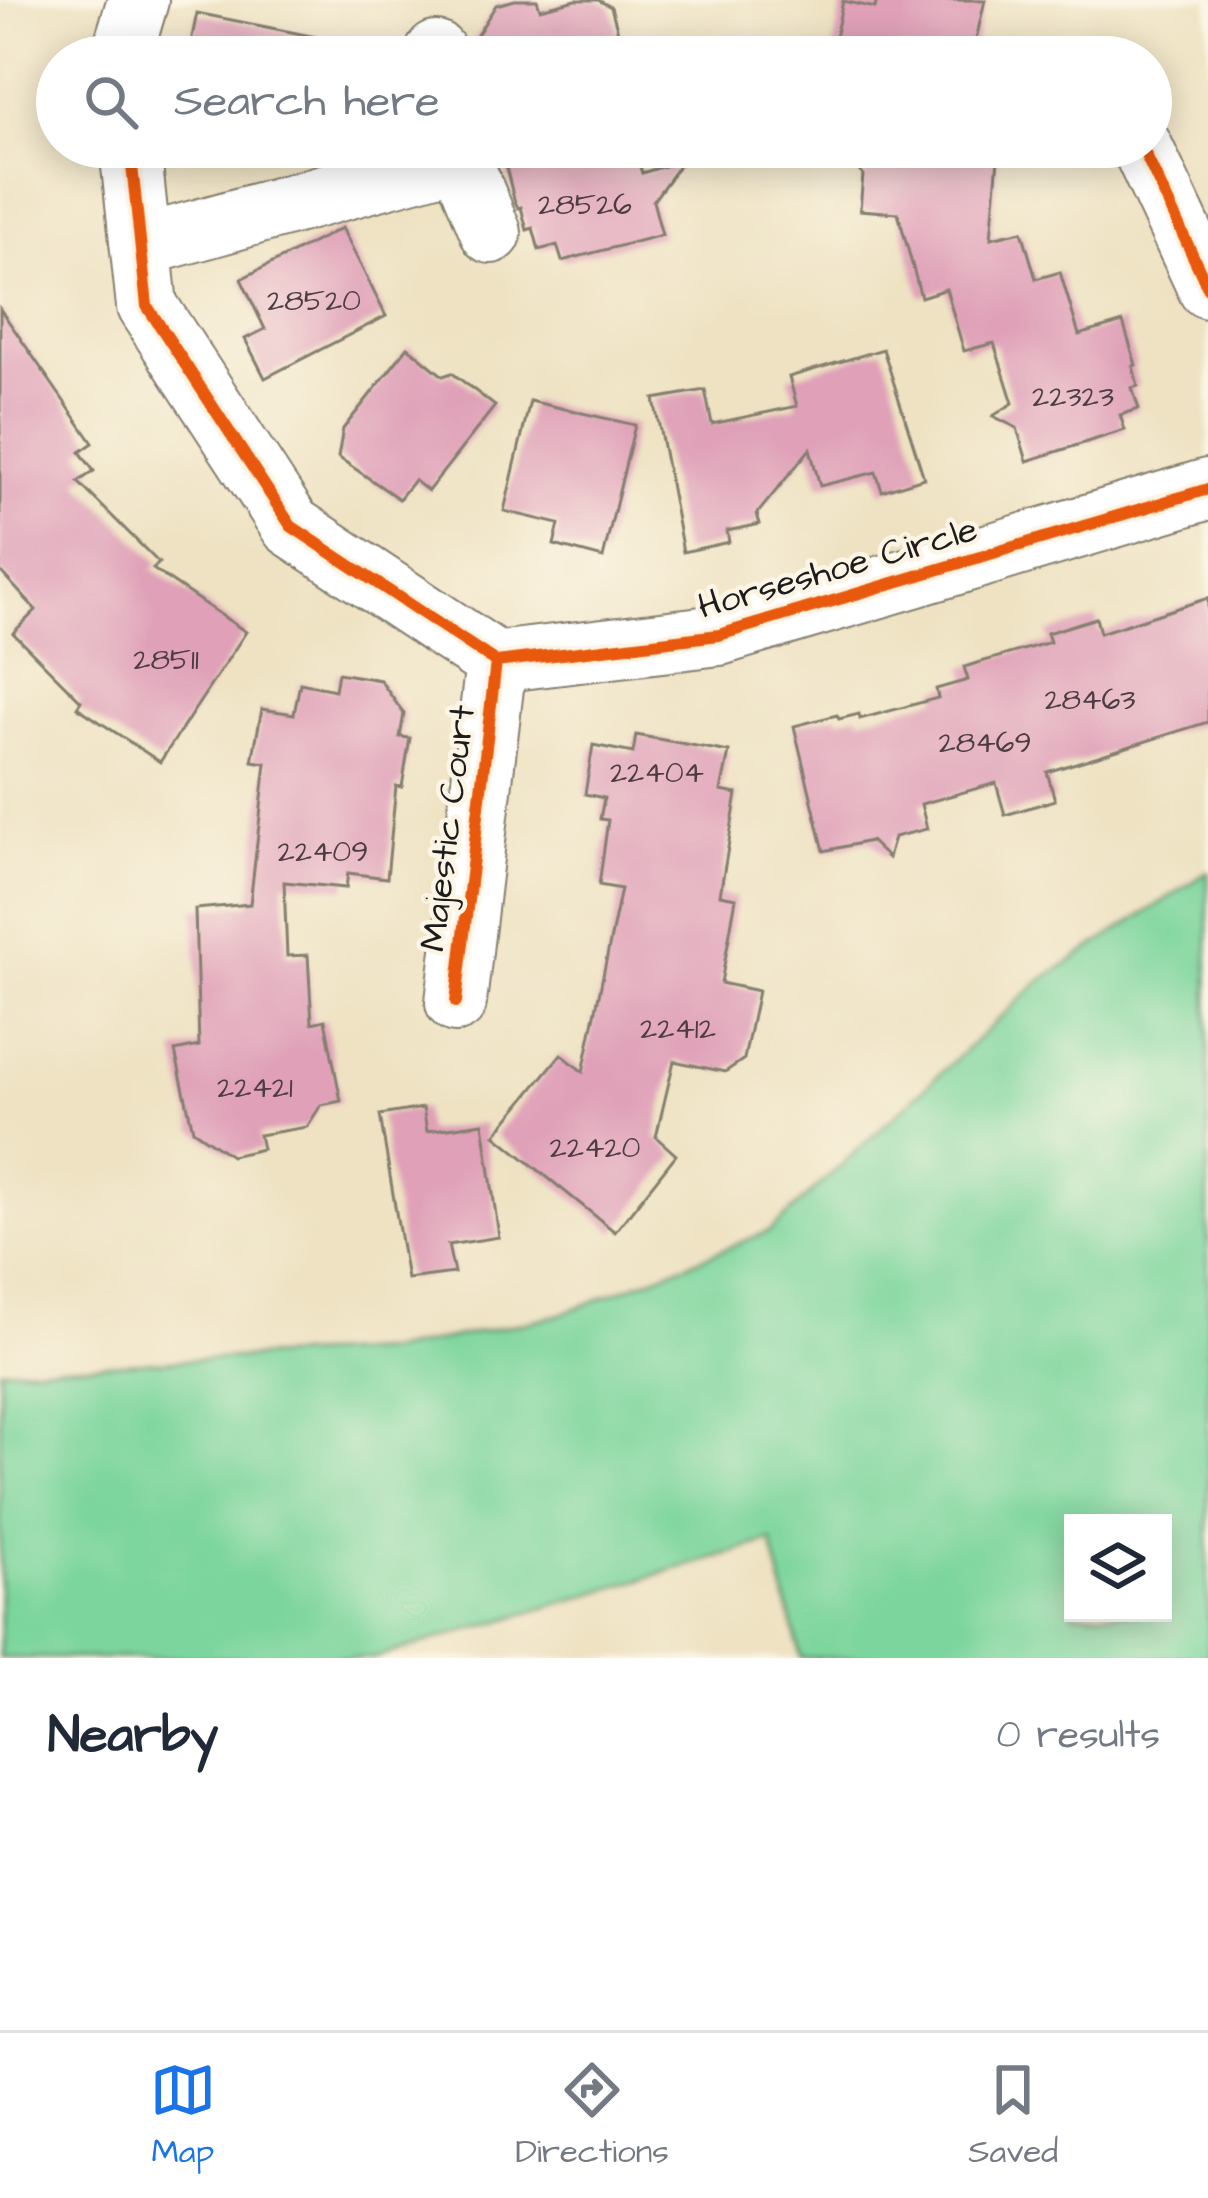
<!DOCTYPE html>
<html lang="en">
<head>
<meta charset="utf-8">
<style>
  :root { --surface:#fff; --page:#f6f6f7; --text:#1f2937; --muted:#747a83; --line:#e0e1e3; --accent:#1a73e8 }
  body { margin:0; font-family:"Architects Daughter",sans-serif; background:var(--page); color:var(--text) }
  .controls { position:absolute; right:36px; bottom:36px; display:grid; overflow:hidden; border-radius:0px; box-shadow:0 6px 30px #0003 }
  .controls button { width:108px; height:108px; display:grid; place-items:center; padding:0; border:0; border-bottom:3px solid var(--line); background:var(--surface); color:var(--text); font:60px sans-serif }
  .list { margin:0; padding:0; list-style:none }
  h2 { display:flex; justify-content:space-between; align-items:center; height:156px; margin:0; padding:0 48px; font-size:51px }
  h2 small { font-size:39px; font-weight:400; color:var(--muted) }
  .icon { flex:none; width:66px; height:66px; fill:none; stroke:currentColor; stroke-width:2; stroke-linecap:round; stroke-linejoin:round }
  .map { position:relative; flex:none; width:1208px; height:1658px; overflow:hidden }
  .search { position:absolute; background:var(--surface); box-shadow:0 6px 30px #0003; left:36px; right:36px; top:36px; height:132px; display:flex; align-items:center; gap:30px; box-sizing:border-box; padding:0 42px; border-radius:66px; color:var(--muted); font-size:45px }
  .sheet { height:372px; background:var(--surface) }
  nav { display:flex; justify-content:space-around; align-items:center; box-sizing:border-box; height:168px; border-top:3px solid var(--line); background:var(--surface); font-size:33px; color:var(--muted) }
  nav a { display:grid; justify-items:center; gap:6px }
  nav .on { color:var(--accent) }
  .map>svg:first-child { display:block }
</style>
</head>
<body>
<div class="map">
<svg width="1208" height="1658" viewBox="0 0 1208 1658">
  <rect width="100%" height="100%" fill="#fcf5e5"/>
  <filter id="ink" filterUnits="userSpaceOnUse"><feTurbulence type="fractalNoise" baseFrequency=".00833" numOctaves="2"/><feDisplacementMap in="SourceGraphic" scale="24" xChannelSelector="R" yChannelSelector="G"/><feConvolveMatrix kernelMatrix="1 2 1 2 8 2 1 2 1" color-interpolation-filters="sRGB"/></filter>
  <filter id="wash" filterUnits="userSpaceOnUse"><feTurbulence type="fractalNoise" baseFrequency=".004" numOctaves="4" result="noise"/><feDisplacementMap in="SourceGraphic" scale="48" xChannelSelector="R" yChannelSelector="G"/><feGaussianBlur stdDeviation="2.7" result="paint"/><feColorMatrix in="noise" values="0 0 0 0 0 0 0 0 0 0 0 0 0 0 0 0 0 1.4 0 .05"/><feComposite in="paint" operator="in"/></filter>
  <g filter="url(#wash)">
    <rect width="100%" height="100%" fill="#eee2c2"/>
    <!-- green -->
    <path fill="#7bd59c" stroke="#4c785c" stroke-width="3" fill-rule="evenodd" d="M 1208,872 L 1208,1658 L 801,1658 L 771,1541 L 375,1658 L 0,1658 L 0,1369 L 390,1351 L 559,1315 L 770,1231 L 1039,982 ZM 1073,1523 L 1163,1523 L 1163,1613 L 1073,1613 Z"/>
    <g id="blocks">
      <!-- building -->
      <g fill="#dfa0b8">
        <path d="M 515,0 L 537,0 L 540,9 L 576,0 L 598,0 L 611,7 L 625,57 L 471,57 L 470,46 L 496,5 Z"/>
        <path d="M 877,0 L 985,0 L 972,57 L 854,57 L 832,52 L 843,1 L 875,8 Z"/>
        <path d="M 197,13 L 331,40 L 329,57 L 188,57 Z"/>
        <path d="M 581,147 L 634,147 L 642,173 L 683,160 L 653,201 L 662,235 L 562,261 L 557,245 L 539,250 L 533,228 L 527,230 L 521,207 L 518,208 L 514,199 L 506,167 Z"/>
        <path d="M 876,147 L 999,147 L 991,238 L 1022,231 L 1036,279 L 1060,272 L 1079,335 L 1123,322 L 1136,365 L 1133,366 L 1138,386 L 1132,388 L 1139,409 L 1120,415 L 1125,430 L 1027,461 L 1017,428 L 993,416 L 1013,403 L 994,343 L 964,351 L 946,289 L 921,297 L 898,213 L 860,210 L 863,175 L 851,162 Z"/>
        <path d="M 342,228 L 386,316 L 265,378 L 245,339 L 265,329 L 241,279 Z"/>
        <path d="M 0,309 L 93,443 L 80,452 L 94,471 L 78,482 L 159,563 L 153,569 L 246,632 L 160,762 L 77,707 L 81,701 L 13,633 L 36,610 L 0,571 Z"/>
        <path d="M 408,347 L 443,376 L 452,373 L 495,406 L 428,491 L 414,480 L 399,499 L 338,457 L 343,429 Z"/>
        <path d="M 883,349 L 924,478 L 882,491 L 876,472 L 820,486 L 810,449 L 757,514 L 760,524 L 727,531 L 729,542 L 683,552 L 654,399 L 705,390 L 712,424 L 797,406 L 789,377 Z"/>
        <path d="M 530,401 L 635,425 L 603,558 L 554,545 L 559,524 L 504,511 Z"/>
        <path d="M 1208,598 L 1208,722 L 1047,772 L 1055,800 L 1005,815 L 996,783 L 921,804 L 927,829 L 894,837 L 888,858 L 870,841 L 824,851 L 794,726 L 837,715 L 839,719 L 859,714 L 860,719 L 938,698 L 936,689 L 968,680 L 964,667 L 1050,642 L 1047,633 L 1096,618 L 1100,633 Z"/>
        <path d="M 338,673 L 380,680 L 404,714 L 400,737 L 410,738 L 402,787 L 396,786 L 387,878 L 348,873 L 346,888 L 284,882 L 287,956 L 308,955 L 312,1023 L 325,1020 L 341,1101 L 321,1105 L 307,1127 L 259,1135 L 262,1149 L 231,1156 L 193,1130 L 175,1051 L 199,1046 L 195,909 L 250,904 L 266,763 L 252,761 L 262,709 L 294,714 L 300,683 L 335,690 Z"/>
        <path d="M 636,735 L 729,752 L 721,791 L 737,794 L 720,895 L 736,898 L 721,983 L 758,991 L 744,1059 L 725,1072 L 674,1061 L 656,1137 L 676,1155 L 615,1232 L 495,1135 L 561,1054 L 583,1072 L 621,889 L 599,885 L 608,820 L 600,819 L 604,798 L 585,794 L 593,745 L 633,753 Z"/>
        <path d="M 423,1108 L 427,1131 L 483,1123 L 499,1237 L 448,1245 L 454,1273 L 407,1279 L 380,1115 Z"/>
      </g>
    </g>
  </g>
  <g filter="url(#ink)">
    <use href="#blocks" fill-opacity="0" stroke="#857f6f" stroke-width="3"/>
    <g fill="none" stroke-linecap="round" stroke-linejoin="round">
      <defs>
        <g id="minor">
          <path d="M 436,52 L 437,57"/>
          <path d="M 121,57 L 138,0"/>
          <path d="M 130,147 L 147,306 L 291,526 L 496,662 L 719,635 L 1208,489"/>
          <path d="M 1142,147 L 1208,288"/>
          <path d="M 460,157 L 491,233"/>
          <path d="M 141,246 L 460,157 L 457,147"/>
          <path d="M 456,1002 L 496,662"/>
        </g>
      </defs>
      <!-- minor casing -->
      <use href="#minor" stroke="#857f6f" stroke-width="64"/>
      <!-- minor -->
      <use href="#minor" stroke="#fff" stroke-width="60"/>
      <defs>
        <g id="cycleway">
          <path d="M 130,147 L 147,306 L 291,526 L 496,662 L 719,635 L 1208,489"/>
          <path d="M 1142,147 L 1208,288"/>
          <path d="M 456,1002 L 496,662"/>
        </g>
      </defs>
      <!-- cycleway casing -->
      <use href="#cycleway" stroke="#fcf5e5" stroke-width="20"/>
      <!-- cycleway -->
      <use href="#cycleway" stroke="#e8590c" stroke-width="12"/>
    </g>
  </g>
  <g text-anchor="middle" stroke-width="9" stroke-linejoin="round" paint-order="stroke">
    <!-- number labels -->
    <g font-size="30" fill="#4d3d43">
      <text x="585" y="214">28526</text>
      <text x="314" y="310">28520</text>
      <text x="1073" y="406">22323</text>
      <text x="166" y="669">28511</text>
      <text x="1090" y="709">28463</text>
      <text x="985" y="752">28469</text>
      <text x="657" y="782">22404</text>
      <text x="323" y="861">22409</text>
      <text x="678" y="1038">22412</text>
      <text x="255" y="1097">22421</text>
      <text x="595" y="1157">22420</text>
    </g>
    <!-- street labels -->
    <g font-size="36" fill="#1c1c1c" stroke="#fcf5e5">
      <text transform="translate(837 566) rotate(-16)" y="13">Horseshoe Circle</text>
      <text transform="translate(446 828) rotate(-83)" y="13">Majestic Court</text>
    </g>
  </g>
</svg>
<div class="controls">
<button><svg class="icon" aria-label="layers" viewBox="0 0 24 24"><path d="M12 4l9 5-9 5-9-5zM3 14l9 5 9-5"/></svg></button>
</div>
<div class="search"><svg class="icon" aria-label="search" viewBox="0 0 24 24"><circle cx="10" cy="10" r="6"/><path d="M15 15l6 6"/></svg>Search here</div>
</div>
<section class="sheet">
<h2>Nearby<small>0 results</small></h2>
<ul class="list">
</ul>
</section>
<nav>
<a class="on"><svg class="icon" aria-label="map" viewBox="0 0 24 24"><path d="M3 6l6-2 6 2 6-2v14l-6 2-6-2-6 2zM9 4v14M15 6v14"/></svg>Map</a>
<a><svg class="icon" aria-label="directions" viewBox="0 0 24 24"><path d="M12 3l9 9-9 9-9-9zM9 14v-3h6M13 9l2 2-2 2"/></svg>Directions</a>
<a><svg class="icon" aria-label="saved" viewBox="0 0 24 24"><path d="M7 4h10v16l-5-4-5 4z"/></svg>Saved</a>
</nav>
</body>
</html>
